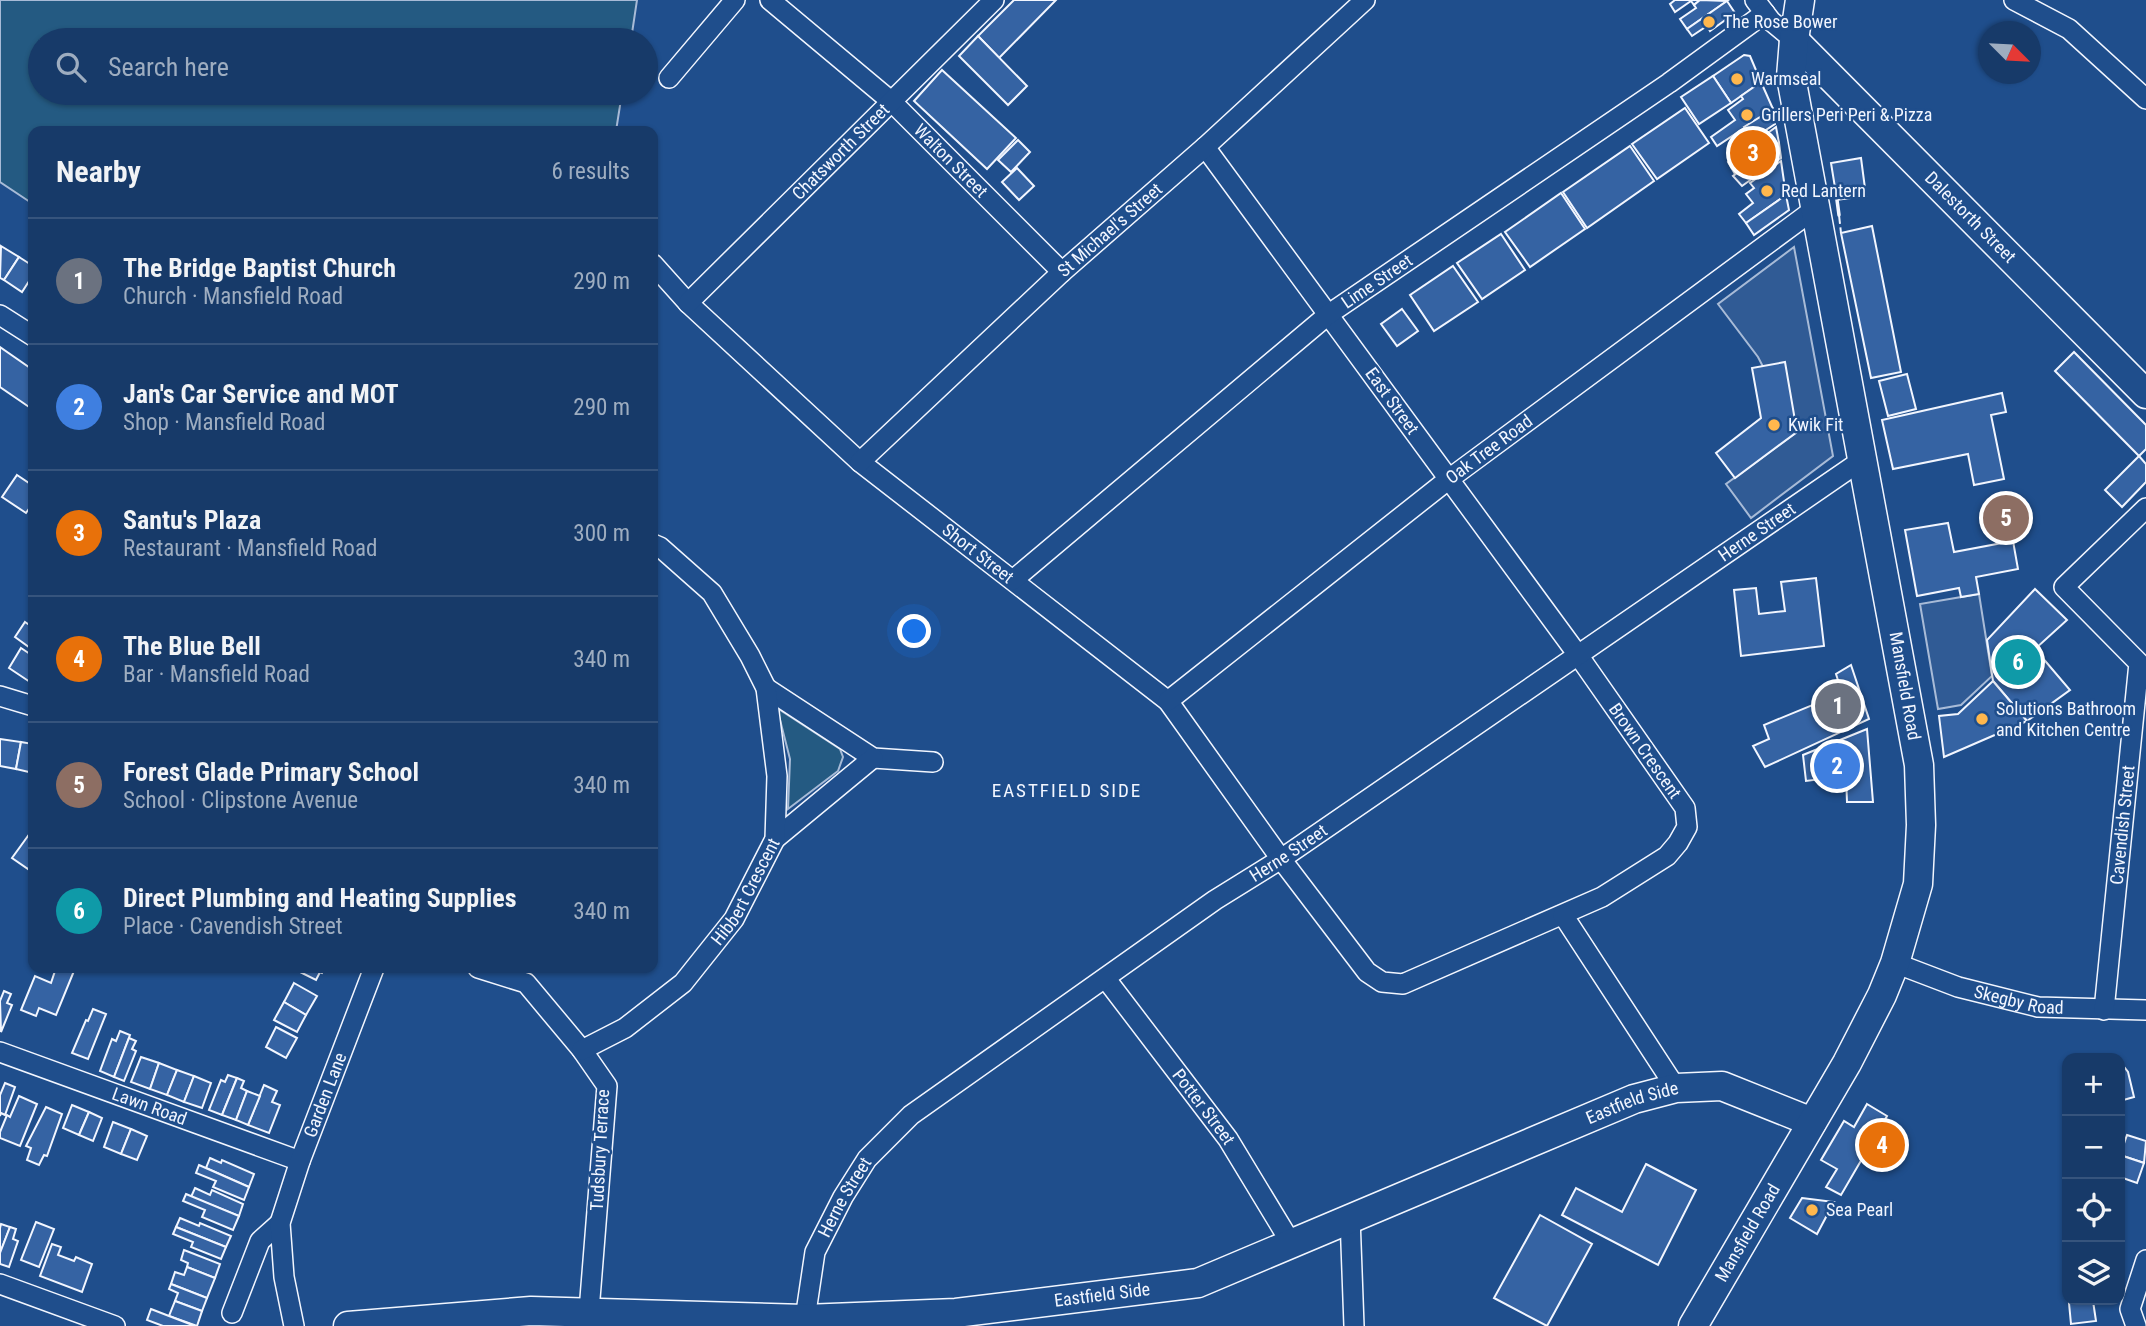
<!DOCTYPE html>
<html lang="en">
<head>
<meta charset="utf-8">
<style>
  :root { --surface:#173a69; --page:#244571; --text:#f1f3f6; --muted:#9eadc0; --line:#36547d; --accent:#ffb74d }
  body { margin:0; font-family:"Roboto Condensed",sans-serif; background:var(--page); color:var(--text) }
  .controls { position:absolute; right:21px; bottom:21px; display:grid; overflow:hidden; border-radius:14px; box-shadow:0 2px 5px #0004 }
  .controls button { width:63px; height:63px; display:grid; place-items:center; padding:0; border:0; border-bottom:2px solid var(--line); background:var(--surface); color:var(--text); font:35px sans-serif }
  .compass { position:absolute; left:1978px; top:21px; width:63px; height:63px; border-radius:50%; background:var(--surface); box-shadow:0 2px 5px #0004; rotate:114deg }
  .you { position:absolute; left:915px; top:632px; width:24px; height:24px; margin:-18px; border:5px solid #fff; border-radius:50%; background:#1a73e8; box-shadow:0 0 0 10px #1a73e833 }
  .badge { display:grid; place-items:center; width:46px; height:46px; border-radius:50%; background:var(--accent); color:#fff; font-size:23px; font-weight:700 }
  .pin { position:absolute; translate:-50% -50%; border:4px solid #fff; box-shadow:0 2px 7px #0006 }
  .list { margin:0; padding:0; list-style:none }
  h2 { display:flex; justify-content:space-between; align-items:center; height:91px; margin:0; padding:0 28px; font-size:30px }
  h2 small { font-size:23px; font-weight:400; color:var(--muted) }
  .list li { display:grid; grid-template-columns:46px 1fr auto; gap:21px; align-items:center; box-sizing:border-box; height:126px; padding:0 28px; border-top:2px solid var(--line) }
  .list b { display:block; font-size:26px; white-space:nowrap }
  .list p { margin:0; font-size:23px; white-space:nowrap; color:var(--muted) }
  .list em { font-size:23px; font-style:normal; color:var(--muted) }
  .icon { flex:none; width:38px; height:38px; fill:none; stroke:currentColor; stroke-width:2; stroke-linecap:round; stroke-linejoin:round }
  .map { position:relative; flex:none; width:2146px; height:1326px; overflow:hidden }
  .search { position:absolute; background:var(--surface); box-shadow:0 2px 5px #0004; left:28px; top:28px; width:630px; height:77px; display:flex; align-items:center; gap:18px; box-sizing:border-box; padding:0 24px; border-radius:38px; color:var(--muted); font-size:26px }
  .panel { position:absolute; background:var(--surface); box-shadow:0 2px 5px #0004; left:28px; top:126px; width:630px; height:847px; border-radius:14px }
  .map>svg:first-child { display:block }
</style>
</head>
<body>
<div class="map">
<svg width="2146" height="1326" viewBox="0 0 2146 1326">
  <rect width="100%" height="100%" fill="#1f4e8c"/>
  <!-- green -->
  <g fill="#245a82" stroke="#a8bbd7" stroke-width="2">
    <path d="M 0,0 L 637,0 L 631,40 L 40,40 L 40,93 L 622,93 L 616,131 L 33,131 L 33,204 L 0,182 Z"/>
    <path d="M 777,708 L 840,749 L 843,757 L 838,771 L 788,809 L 790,759 Z"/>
  </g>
  <!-- parking -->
  <g fill="#305b95" stroke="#a8bbd7" stroke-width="2">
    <path d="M 1794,247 L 1833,456 L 1751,518 L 1726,484 L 1797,432 L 1758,357 L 1718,304 Z"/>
    <path d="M 1979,594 L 1992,676 L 1961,705 L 1938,709 L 1920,604 Z"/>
  </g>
  <!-- building -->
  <g fill="#3563a3" stroke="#f2f6ff" stroke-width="2">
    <path d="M 1014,0 L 1056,0 L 999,58 L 978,36 Z"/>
    <path d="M 1675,0 L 1700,0 L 1694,5 L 1691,1 L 1675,12 L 1670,4 Z"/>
    <path d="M 1700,0 L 1727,1 L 1687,29 L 1680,19 L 1696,8 L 1694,5 Z"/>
    <path d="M 1727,1 L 1735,13 L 1710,31 L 1707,26 L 1692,36 L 1687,29 Z"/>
    <path d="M 978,36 L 1027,86 L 1008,105 L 959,56 Z"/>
    <path d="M 1744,55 L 1750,56 L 1761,82 L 1731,103 L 1713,76 Z"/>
    <path d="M 942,70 L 1016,138 L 987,169 L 914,101 Z"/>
    <path d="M 1713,76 L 1731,103 L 1699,124 L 1681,97 Z"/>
    <path d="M 1761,82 L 1773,109 L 1717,146 L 1711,137 L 1735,120 L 1728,110 L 1743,99 L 1741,96 Z"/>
    <path d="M 1685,108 L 1709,143 L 1657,179 L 1632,144 Z"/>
    <path d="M 1773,109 L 1775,124 L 1752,139 L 1744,127 Z"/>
    <path d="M 1776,127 L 1779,143 L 1735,174 L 1728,162 Z"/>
    <path d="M 1018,140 L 1030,152 L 1011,172 L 998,160 Z"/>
    <path d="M 1779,143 L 1781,158 L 1742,186 L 1733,176 Z"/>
    <path d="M 1630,146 L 1654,181 L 1587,228 L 1563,192 Z"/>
    <path d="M 1861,158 L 1866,196 L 1837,200 L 1831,163 Z"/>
    <path d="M 1781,161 L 1786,195 L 1746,223 L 1739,214 L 1753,203 L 1746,194 L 1754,188 L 1750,183 Z"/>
    <path d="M 1017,168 L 1034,186 L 1019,200 L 1002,182 Z"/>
    <path d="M 1561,193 L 1585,229 L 1530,267 L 1505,232 Z"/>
    <path d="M 1786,195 L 1789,210 L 1754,235 L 1746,223 Z"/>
    <path d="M 1872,226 L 1901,372 L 1871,378 L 1841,233 Z"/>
    <path d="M 1501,234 L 1525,270 L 1482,299 L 1457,263 Z"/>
    <path d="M 1,246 L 19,257 L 4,280 L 0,278 Z"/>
    <path d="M 19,257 L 33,266 L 33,275 L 22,292 L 4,280 Z"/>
    <path d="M 1453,266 L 1478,302 L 1434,331 L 1410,295 Z"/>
    <path d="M 1402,309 L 1418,331 L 1397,346 L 1381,324 Z"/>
    <path d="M 0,347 L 33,370 L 32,409 L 0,387 Z"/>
    <path d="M 2074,352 L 2146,425 L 2146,449 L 2139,456 L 2055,371 Z"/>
    <path d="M 1785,362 L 1797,432 L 1735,478 L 1716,453 L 1761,418 L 1752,368 Z"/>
    <path d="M 1907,374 L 1916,409 L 1888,416 L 1879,381 Z"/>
    <path d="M 2002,393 L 2006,412 L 1991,415 L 2004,479 L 1974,485 L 1968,454 L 1893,469 L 1882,420 Z"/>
    <path d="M 2139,456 L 2146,464 L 2146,482 L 2122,507 L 2105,490 Z"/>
    <path d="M 17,475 L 29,483 L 33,476 L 33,503 L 26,513 L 2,497 Z"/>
    <path d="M 1948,523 L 1954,552 L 2013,541 L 2018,569 L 1976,577 L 1979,594 L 1961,597 L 1959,588 L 1917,596 L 1905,530 Z"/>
    <path d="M 1816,578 L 1824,646 L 1741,656 L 1734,590 L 1756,588 L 1759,614 L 1785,611 L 1781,582 Z"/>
    <path d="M 2035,589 L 2067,620 L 2035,649 L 2070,690 L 2027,721 L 1993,681 L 1987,640 Z"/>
    <path d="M 25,622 L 31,626 L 33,622 L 33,650 L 15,637 Z"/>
    <path d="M 21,648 L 30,654 L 33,651 L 33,684 L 9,668 Z"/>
    <path d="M 1851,665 L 1869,719 L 1765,767 L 1753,746 L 1769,739 L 1764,725 L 1842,693 L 1836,674 Z"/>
    <path d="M 1993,681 L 2027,721 L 1944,757 L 1939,716 L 1958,714 Z"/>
    <path d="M 1867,729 L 1873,802 L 1847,802 L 1846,776 L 1806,781 L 1803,755 Z"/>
    <path d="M 0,739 L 21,742 L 16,769 L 0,766 Z"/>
    <path d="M 21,742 L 33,744 L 33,773 L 16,769 Z"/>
    <path d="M 33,829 L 33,861 L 28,869 L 12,858 Z"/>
    <path d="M 56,968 L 74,971 L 56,1015 L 39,1008 L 36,1016 L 21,1010 L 35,976 L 51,983 Z"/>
    <path d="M 292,968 L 325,968 L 322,973 L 320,972 L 316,980 Z"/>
    <path d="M 294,983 L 317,996 L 306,1015 L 284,1002 Z"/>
    <path d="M 4,991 L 11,994 L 7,1003 L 12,1005 L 1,1032 L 0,1001 Z"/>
    <path d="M 284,1002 L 306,1015 L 297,1032 L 274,1020 Z"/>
    <path d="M 93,1009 L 106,1014 L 88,1059 L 72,1053 L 86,1020 L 88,1021 Z"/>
    <path d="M 276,1027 L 297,1038 L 286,1058 L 266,1047 Z"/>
    <path d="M 120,1031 L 130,1035 L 114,1077 L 100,1071 L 112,1039 L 116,1041 Z"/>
    <path d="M 129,1038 L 136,1041 L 132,1049 L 136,1051 L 124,1081 L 114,1077 Z"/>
    <path d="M 141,1057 L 159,1063 L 150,1089 L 131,1082 Z"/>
    <path d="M 159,1063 L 177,1070 L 167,1095 L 150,1089 Z"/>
    <path d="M 2125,1068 L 2128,1072 L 2134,1097 L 2120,1101 L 2120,1070 Z"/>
    <path d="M 177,1070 L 194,1076 L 184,1102 L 167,1095 Z"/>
    <path d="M 228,1075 L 237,1078 L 222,1115 L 209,1110 L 221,1080 L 225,1082 Z"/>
    <path d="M 194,1076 L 211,1083 L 202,1108 L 184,1102 Z"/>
    <path d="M 237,1078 L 244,1081 L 241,1088 L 247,1091 L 236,1120 L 222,1115 Z"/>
    <path d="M 5,1083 L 15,1087 L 5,1115 L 1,1113 L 0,1116 L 0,1095 Z"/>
    <path d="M 264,1085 L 277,1091 L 272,1102 L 280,1105 L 269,1133 L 248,1125 Z"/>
    <path d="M 247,1091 L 260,1096 L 248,1125 L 236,1120 Z"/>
    <path d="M 19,1096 L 37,1104 L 20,1146 L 0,1138 L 0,1132 L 7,1115 L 10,1117 Z"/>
    <path d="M 1867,1104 L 1887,1116 L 1841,1195 L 1826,1187 L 1837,1169 L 1821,1160 L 1844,1121 L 1854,1127 Z"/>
    <path d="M 72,1105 L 89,1112 L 79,1135 L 63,1128 Z"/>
    <path d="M 46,1107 L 62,1114 L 47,1156 L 44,1155 L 39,1165 L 27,1160 L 31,1148 L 26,1146 Z"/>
    <path d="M 89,1112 L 102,1118 L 93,1141 L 79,1135 Z"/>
    <path d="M 113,1122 L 131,1129 L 121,1154 L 104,1147 Z"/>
    <path d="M 131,1129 L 147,1136 L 137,1160 L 121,1154 Z"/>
    <path d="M 2127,1135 L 2146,1141 L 2144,1163 L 2120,1155 Z"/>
    <path d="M 2120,1155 L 2144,1163 L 2137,1183 L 2120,1177 Z"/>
    <path d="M 210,1158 L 221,1163 L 222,1160 L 254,1174 L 249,1187 L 206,1168 Z"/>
    <path d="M 1646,1164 L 1696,1190 L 1658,1265 L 1562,1215 L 1576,1188 L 1622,1212 Z"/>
    <path d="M 199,1165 L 249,1187 L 244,1200 L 213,1187 L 216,1181 L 196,1173 Z"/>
    <path d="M 195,1188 L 210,1195 L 212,1190 L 243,1204 L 239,1216 L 191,1197 Z"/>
    <path d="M 186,1194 L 239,1216 L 233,1230 L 202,1217 L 205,1210 L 183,1201 Z"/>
    <path d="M 1802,1198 L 1834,1202 L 1817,1234 L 1790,1218 Z"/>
    <path d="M 1540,1215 L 1592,1244 L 1547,1326 L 1494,1298 Z"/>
    <path d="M 180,1218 L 199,1226 L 200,1223 L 231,1236 L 226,1247 L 176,1227 Z"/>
    <path d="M 36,1222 L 54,1229 L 39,1267 L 21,1260 Z"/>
    <path d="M 1,1224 L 10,1227 L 0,1253 L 0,1228 Z"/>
    <path d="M 10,1227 L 16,1229 L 13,1239 L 18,1241 L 9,1267 L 0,1264 L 0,1253 Z"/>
    <path d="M 176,1227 L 226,1247 L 221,1259 L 191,1247 L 193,1242 L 173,1234 Z"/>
    <path d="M 52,1244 L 61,1247 L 58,1255 L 74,1261 L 76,1257 L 92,1264 L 82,1292 L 40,1276 Z"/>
    <path d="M 184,1250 L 220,1264 L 215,1278 L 187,1267 L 188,1263 L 181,1260 Z"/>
    <path d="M 187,1267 L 215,1278 L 207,1298 L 171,1284 L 175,1272 L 184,1275 Z"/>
    <path d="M 171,1284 L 207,1298 L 202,1311 L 175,1301 L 178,1293 L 169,1289 Z"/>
    <path d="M 175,1301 L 202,1311 L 197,1326 L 169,1316 Z"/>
    <path d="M 2093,1301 L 2096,1321 L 2071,1324 L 2069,1303 Z"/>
    <path d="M 151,1309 L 169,1316 L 195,1326 L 163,1326 L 147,1320 Z"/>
  </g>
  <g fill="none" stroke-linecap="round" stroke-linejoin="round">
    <defs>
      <g id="street">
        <path id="s1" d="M 770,0 L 892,102 L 1062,272"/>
        <path d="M 1755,0 L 1771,21 L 1794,40"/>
        <path d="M 2014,0 L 2069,29 L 2146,99"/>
        <path d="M 669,78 L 735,0"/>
        <path id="s2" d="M 653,264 L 688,303 L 860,462 L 1168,701 L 1281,859 L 1367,972 L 1382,982 L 1403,984 L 1602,897 L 1667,856 L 1678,843 L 1687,827 L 1685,808 L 1578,655 L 1205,147"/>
        <path id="s3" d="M 688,303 L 994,0"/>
        <path d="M 0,315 L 33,336"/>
        <path id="s4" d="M 860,462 L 1062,272 L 1205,147 L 1365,0"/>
        <path id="s5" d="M 1013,580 L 1329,314 L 1669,83 L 1765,13"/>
        <path d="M 766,688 L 873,758 L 933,762"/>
        <path d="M 0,696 L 33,706"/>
        <path id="s6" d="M 1168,701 L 1449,479 L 1816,208"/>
        <path d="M 775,839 L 873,758"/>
        <path d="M 1563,915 L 1676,1088"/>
        <path id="s7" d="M 1895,963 L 1958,987 L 2038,1007 L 2146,1010"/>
        <path d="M 478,968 L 526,983 L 582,1050 L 607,1086 L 589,1311"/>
        <path id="s8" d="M 1106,979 L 1228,1139 L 1291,1243"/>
        <path id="s9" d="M 2104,1010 L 2139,663 L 2064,587 L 2146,508"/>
        <path id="s10" d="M 582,1050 L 625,1028 L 683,983 L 734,919 L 775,839 L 777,776 L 766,688 L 750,656 L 712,593 L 660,547 L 653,544"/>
        <path id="s11" d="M 0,1052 L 300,1161"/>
        <path d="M 1350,1217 L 1354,1326"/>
        <path d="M 0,1284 L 115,1326"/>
        <path d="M 232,1313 L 260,1241 L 280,1223"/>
        <path id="s12" d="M 805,1319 L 815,1252 L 843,1197 L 867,1159 L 911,1115 L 1215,900 L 1281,859 L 1862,460"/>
        <path id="s13" d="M 294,1326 L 284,1277 L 280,1223 L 300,1161 L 374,968"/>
        <path d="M 2136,1326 L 2130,1309 L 2146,1260"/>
      </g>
      <g id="secondary">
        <path id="s14" d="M 1794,40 L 2146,394"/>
        <path id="s15" d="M 348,1326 L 531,1311 L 805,1319 L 956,1313 L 1198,1283 L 1634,1099 L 1676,1088 L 1722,1086 L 1812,1122"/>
        <path id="s16" d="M 1693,1326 L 1847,1063 L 1882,995 L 1895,963 L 1918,884 L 1921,825 L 1919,765 L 1791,77 L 1794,40 L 1800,0"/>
      </g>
    </defs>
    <!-- street casing -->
    <use href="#street" stroke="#f2f6ff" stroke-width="22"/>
    <!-- secondary casing -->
    <use href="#secondary" stroke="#f2f6ff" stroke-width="31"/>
    <!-- street -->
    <use href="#street" stroke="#1f4e8c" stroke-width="19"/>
    <!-- secondary -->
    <use href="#secondary" stroke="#1f4e8c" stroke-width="28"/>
    <!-- fence -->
    <path stroke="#f2f6ff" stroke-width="2" stroke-dasharray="9 3.5" stroke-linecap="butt" d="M 1839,215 L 1841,233"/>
    <!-- wall -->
    <path stroke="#f2f6ff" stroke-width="3.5" d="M 1837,200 L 1839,215"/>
  </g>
  <!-- markers -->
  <g fill="#ffb74d" stroke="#1f4e8c" stroke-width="2.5">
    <circle cx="1709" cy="22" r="7"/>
    <circle cx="1737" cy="79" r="7"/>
    <circle cx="1747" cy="115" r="7"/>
    <circle cx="1767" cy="191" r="7"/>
    <circle cx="1774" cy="425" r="7"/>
    <circle cx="1982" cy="719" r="7"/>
    <circle cx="1812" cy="1210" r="7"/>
  </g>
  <g text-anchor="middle" stroke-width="5" stroke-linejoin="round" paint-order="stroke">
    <!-- poi labels -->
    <g font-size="18" fill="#f2f6ff" stroke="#1f4e8c" text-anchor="start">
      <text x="1723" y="28">The Rose Bower</text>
      <text x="1751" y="85">Warmseal</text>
      <text x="1761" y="121">Grillers Peri Peri &amp; Pizza</text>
      <text x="1781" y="197">Red Lantern</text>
      <text x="1788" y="431">Kwik Fit</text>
      <text x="1996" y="715">Solutions Bathroom<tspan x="1996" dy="21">and Kitchen Centre</tspan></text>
      <text x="1826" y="1216">Sea Pearl</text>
    </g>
    <!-- street labels -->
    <g font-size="18" fill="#f2f6ff" stroke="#1f4e8c">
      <text dy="6" stroke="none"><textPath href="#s3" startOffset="215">Chatsworth Street</textPath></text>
      <text dy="6" stroke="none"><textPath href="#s1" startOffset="242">Walton Street</textPath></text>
      <text dy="6" stroke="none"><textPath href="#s14" startOffset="250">Dalestorth Street</textPath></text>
      <text dy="6" stroke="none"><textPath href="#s4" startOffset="341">St Michael's Street</textPath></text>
      <text dy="6" stroke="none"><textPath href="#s5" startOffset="471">Lime Street</textPath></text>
      <text transform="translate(1392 401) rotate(54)" y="6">East Street</text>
      <text dy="6" stroke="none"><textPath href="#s6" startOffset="408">Oak Tree Road</textPath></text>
      <text dy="6" stroke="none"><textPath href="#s12" startOffset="1264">Herne Street</textPath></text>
      <text dy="6" stroke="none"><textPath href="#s2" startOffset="436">Short Street</textPath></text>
      <text transform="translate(1905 686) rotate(80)" y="6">Mansfield Road</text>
      <text transform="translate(1645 751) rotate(55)" y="6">Brown Crescent</text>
      <text dy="6" stroke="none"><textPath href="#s9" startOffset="186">Cavendish Street</textPath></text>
      <text dy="6" stroke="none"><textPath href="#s12" startOffset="696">Herne Street</textPath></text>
      <text dy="6" stroke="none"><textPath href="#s10" startOffset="233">Hibbert Crescent</textPath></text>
      <text dy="6" stroke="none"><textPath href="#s7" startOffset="130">Skegby Road</textPath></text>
      <text dy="6" stroke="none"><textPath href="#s13" startOffset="240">Garden Lane</textPath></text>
      <text dy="6" stroke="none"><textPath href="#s15" startOffset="1323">Eastfield Side</textPath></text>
      <text dy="6" stroke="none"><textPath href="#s11" startOffset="159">Lawn Road</textPath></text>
      <text dy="6" stroke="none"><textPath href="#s8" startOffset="161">Potter Street</textPath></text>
      <text transform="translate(600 1150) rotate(-87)" y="6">Tudsbury Terrace</text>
      <text dy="6" stroke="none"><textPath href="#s12" startOffset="130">Herne Street</textPath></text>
      <text dy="6" stroke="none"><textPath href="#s16" startOffset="108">Mansfield Road</textPath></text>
      <text dy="6" stroke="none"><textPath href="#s15" startOffset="756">Eastfield Side</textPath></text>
    </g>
    <!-- neighbourhood labels -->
    <g font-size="19" letter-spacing="2" fill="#f2f6ff" stroke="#1f4e8c">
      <text x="1067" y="797">EASTFIELD SIDE</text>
    </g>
  </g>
</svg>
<div class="controls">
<button>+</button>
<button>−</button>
<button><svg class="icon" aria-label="locate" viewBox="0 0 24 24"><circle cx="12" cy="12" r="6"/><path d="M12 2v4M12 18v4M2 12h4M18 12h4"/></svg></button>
<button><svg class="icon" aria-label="layers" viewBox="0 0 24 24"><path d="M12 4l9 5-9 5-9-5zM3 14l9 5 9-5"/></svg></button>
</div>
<svg class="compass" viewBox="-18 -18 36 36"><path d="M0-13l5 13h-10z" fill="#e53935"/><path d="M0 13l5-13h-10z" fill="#9eadc0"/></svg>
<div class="you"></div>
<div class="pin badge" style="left:1838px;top:706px;background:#6b7280">1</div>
<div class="pin badge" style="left:1837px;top:766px;background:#3f7fe0">2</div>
<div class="pin badge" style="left:1753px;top:153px;background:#e8710a">3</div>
<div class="pin badge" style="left:1882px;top:1145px;background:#e8710a">4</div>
<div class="pin badge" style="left:2006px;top:518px;background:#8d6e63">5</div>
<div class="pin badge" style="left:2018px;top:662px;background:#0f9aa8">6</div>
<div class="search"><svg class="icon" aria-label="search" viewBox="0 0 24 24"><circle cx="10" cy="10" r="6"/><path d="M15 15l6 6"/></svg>Search here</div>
<section class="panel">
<h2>Nearby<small>6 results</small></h2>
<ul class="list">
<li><span class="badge" style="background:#6b7280">1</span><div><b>The Bridge Baptist Church</b><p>Church · Mansfield Road</p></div><em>290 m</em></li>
<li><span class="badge" style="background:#3f7fe0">2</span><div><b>Jan's Car Service and MOT</b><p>Shop · Mansfield Road</p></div><em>290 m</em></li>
<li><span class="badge" style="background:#e8710a">3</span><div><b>Santu's Plaza</b><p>Restaurant · Mansfield Road</p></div><em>300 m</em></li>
<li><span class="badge" style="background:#e8710a">4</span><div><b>The Blue Bell</b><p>Bar · Mansfield Road</p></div><em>340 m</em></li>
<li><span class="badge" style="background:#8d6e63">5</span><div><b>Forest Glade Primary School</b><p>School · Clipstone Avenue</p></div><em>340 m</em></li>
<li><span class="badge" style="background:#0f9aa8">6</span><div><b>Direct Plumbing and Heating Supplies</b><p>Place · Cavendish Street</p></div><em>340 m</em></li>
</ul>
</section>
</div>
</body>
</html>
